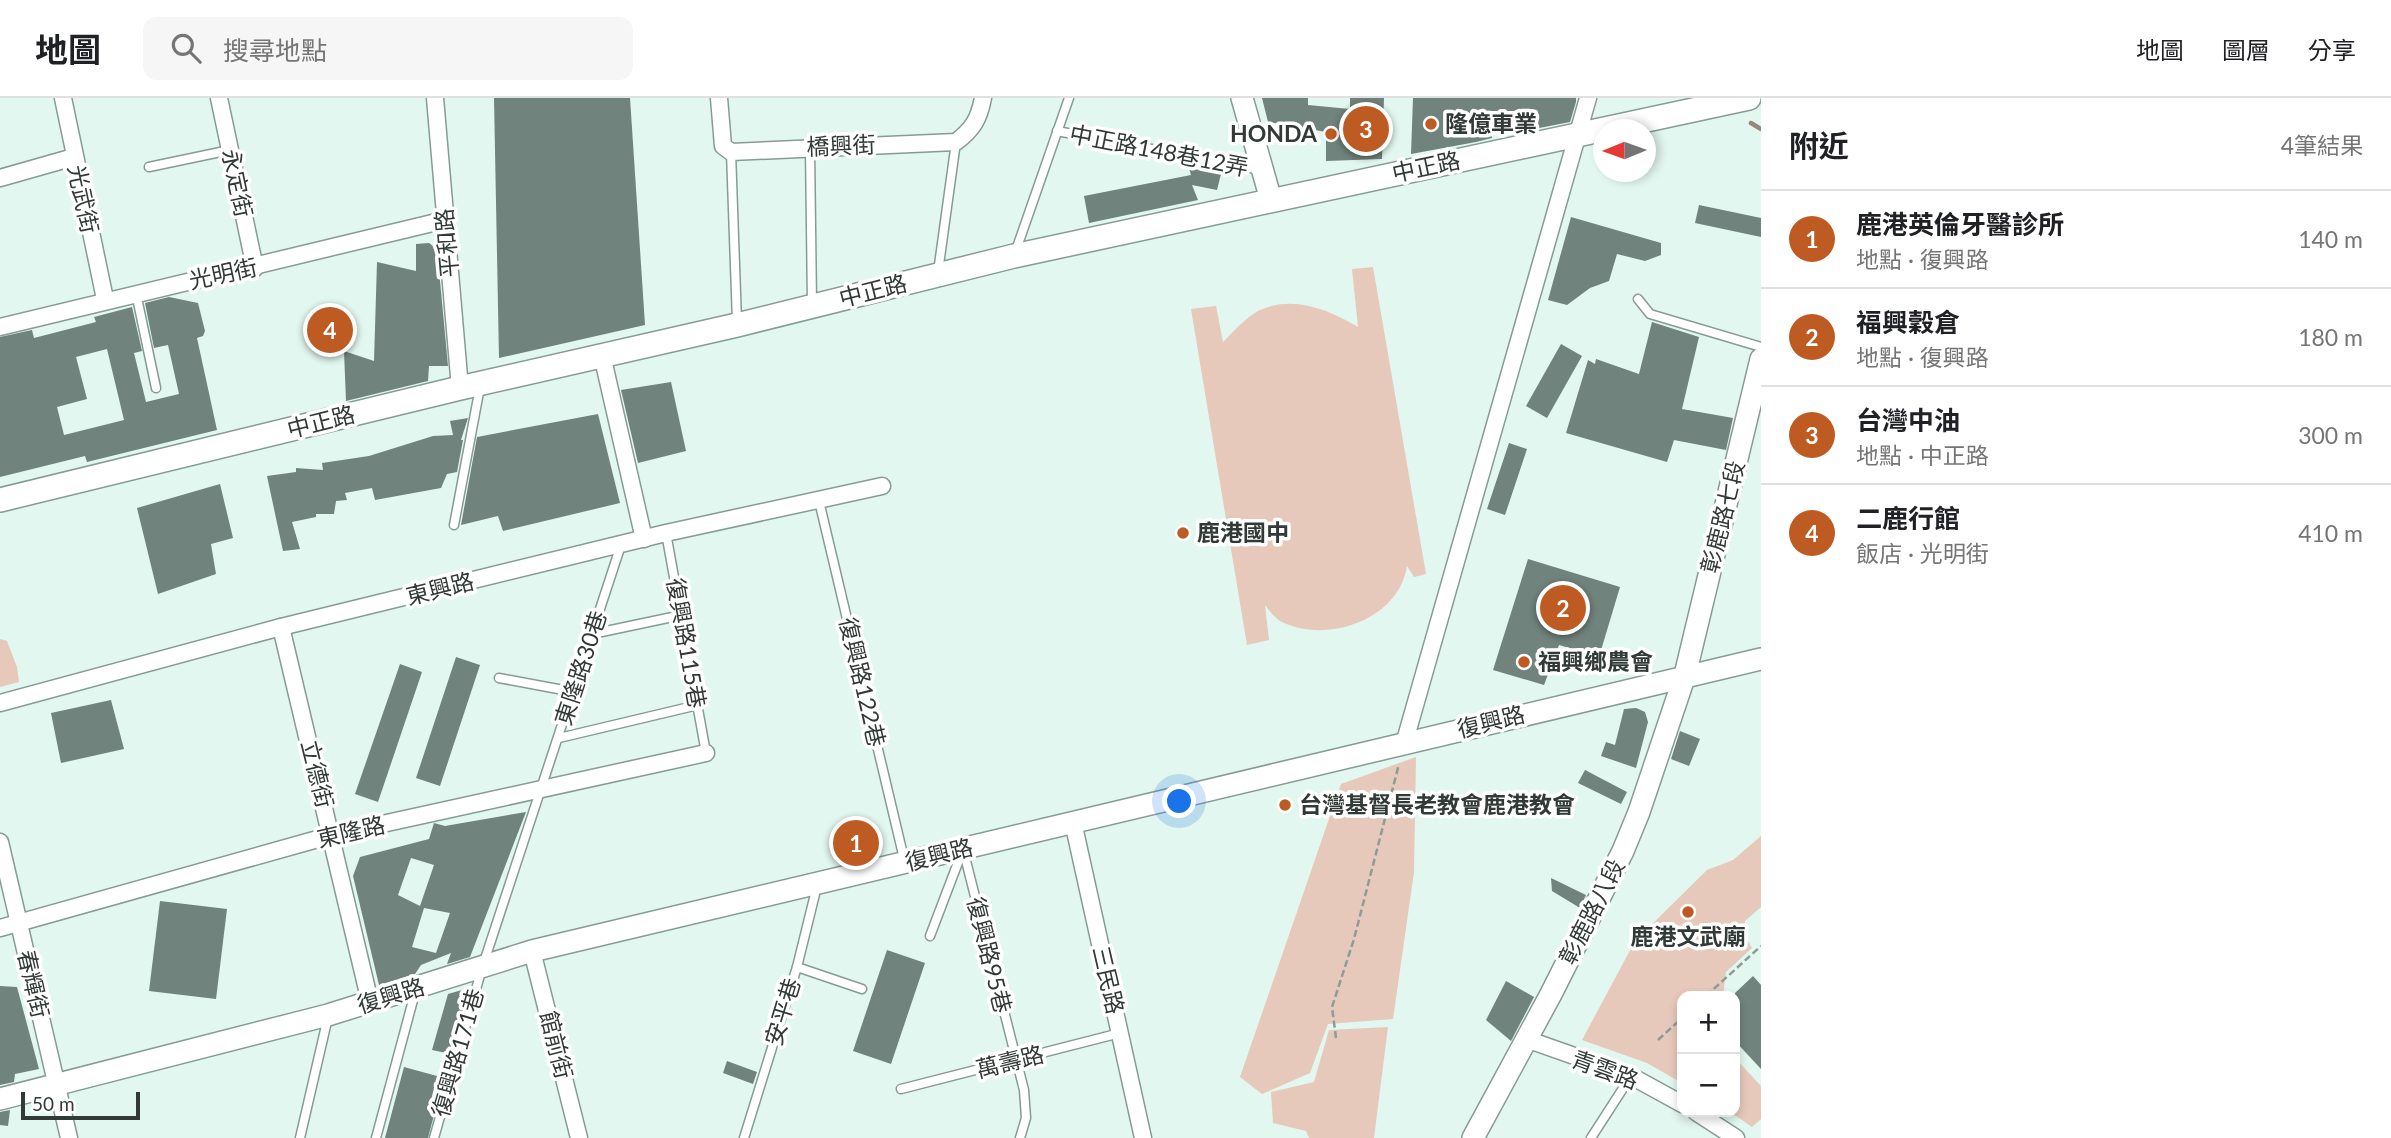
<!DOCTYPE html>
<html lang="zh-TW">
<head>
<meta charset="utf-8">
<style>
  :root { --surface:#fff; --page:#f6f6f6; --text:#202124; --muted:#757577; --line:#e0e0e0; --accent:#be5b22 }
  body { margin:0; font-family:Lato,"Noto Sans TC",sans-serif; background:var(--page); color:var(--text) }
  .controls { position:absolute; right:21px; bottom:21px; display:grid; overflow:hidden; border-radius:14px; box-shadow:0 4px 10px #0003 }
  .controls button { width:63px; height:63px; display:grid; place-items:center; padding:0; border:0; border-bottom:2px solid var(--line); background:var(--surface); color:var(--text); font:35px sans-serif }
  .compass { position:absolute; left:1593px; top:21px; width:63px; height:63px; border-radius:50%; background:var(--surface); box-shadow:0 4px 10px #0003; rotate:269deg }
  .scale { position:absolute; left:21px; bottom:18px; width:119px; box-sizing:border-box; padding-left:7px; border:4px solid #323a37; border-top:0; font-size:19px; line-height:24px; white-space:nowrap; color:#323a37; -webkit-text-stroke:5px #fff; paint-order:stroke }
  .you { position:absolute; left:1180px; top:704px; width:24px; height:24px; margin:-18px; border:5px solid #fff; border-radius:50%; background:#1a73e8; box-shadow:0 0 0 10px #1a73e833 }
  .badge { display:grid; place-items:center; width:46px; height:46px; border-radius:50%; background:var(--accent); color:#fff; font-size:23px; font-weight:700 }
  .pin { position:absolute; translate:-50% -50%; border:4px solid #fff; box-shadow:0 2px 7px #0006 }
  .list { margin:0; padding:0; list-style:none }
  h2 { display:flex; justify-content:space-between; align-items:center; height:91px; margin:0; padding:0 28px; font-size:30px }
  h2 small { font-size:23px; font-weight:400; color:var(--muted) }
  .list li { display:grid; grid-template-columns:46px 1fr auto; gap:21px; align-items:center; box-sizing:border-box; height:98px; padding:0 28px; border-top:2px solid var(--line) }
  .list b { display:block; font-size:26px; white-space:nowrap }
  .list p { margin:0; font-size:23px; white-space:nowrap; color:var(--muted) }
  .list em { font-size:23px; font-style:normal; color:var(--muted) }
  .icon { flex:none; width:38px; height:38px; fill:none; stroke:currentColor; stroke-width:2; stroke-linecap:round; stroke-linejoin:round }
  .map { position:relative; flex:none; width:1761px; height:1040px; overflow:hidden }
  header { display:flex; align-items:center; gap:42px; box-sizing:border-box; height:98px; padding:0 35px; background:var(--surface); border-bottom:2px solid var(--line) }
  header strong { font-size:33px }
  nav { display:flex; gap:38px; margin-inline-start:auto; font-size:24px }
  .search { width:490px; height:63px; background:var(--page); display:flex; align-items:center; gap:18px; box-sizing:border-box; padding:0 24px; border-radius:14px; color:var(--muted); font-size:26px }
  main { display:flex }
  aside { flex:1; background:var(--surface) }
  .map>svg:first-child { display:block }
</style>
</head>
<body>
<header>
<strong>地圖</strong>
<div class="search"><svg class="icon" aria-label="search" viewBox="0 0 24 24"><circle cx="10" cy="10" r="6"/><path d="M15 15l6 6"/></svg>搜尋地點</div>
<nav><a>地圖</a><a>圖層</a><a>分享</a></nav>
</header>
<main>
<div class="map">
<svg width="1761" height="1040" viewBox="0 0 1761 1040">
  <rect width="100%" height="100%" fill="#e2f7ef"/>
  <!-- green -->
  <g fill="#e6c9bb">
    <path d="M 1373,169 L 1426,476 L 1414,479 L 1407,468 C 1399,522 1326,547 1280,523 C 1274,519 1269,512 1265,507 L 1269,542 L 1247,547 L 1191,211 L 1216,208 L 1223,244 C 1233,234 1247,218 1260,212 C 1294,197 1329,212 1358,229 L 1352,171 Z"/>
    <path d="M 0,541 L 7,543 L 17,569 L 19,584 L 0,589 Z"/>
    <path d="M 1416,659 L 1414,774 L 1393,921 L 1328,926 L 1310,975 L 1262,996 L 1240,979 L 1341,686 Z"/>
    <path d="M 1761,738 L 1761,809 L 1745,823 L 1744,836 L 1752,850 L 1726,874 L 1723,898 L 1682,898 L 1682,985 L 1647,965 L 1582,942 L 1635,843 L 1707,772 L 1733,762 Z"/>
    <path d="M 1388,929 L 1374,1040 L 1309,1040 L 1306,1033 L 1273,1025 L 1271,994 L 1314,984 L 1329,932 Z"/>
    <path d="M 1735,960 L 1761,988 L 1761,1021 L 1752,1029 L 1730,1014 L 1735,1014 Z"/>
  </g>
  <g fill="none" stroke-linecap="round" stroke-linejoin="round">
    <!-- stream -->
    <path stroke="#9a857a" stroke-width="4.5" d="M 1751,25 L 1761,31"/>
  </g>
  <!-- building -->
  <g fill="#70837c" fill-rule="evenodd">
    <path d="M 494,0 L 630,0 L 645,227 L 499,260 Z"/>
    <path d="M 1262,0 L 1308,0 L 1308,7 L 1350,11 L 1350,0 L 1384,0 L 1382,61 L 1326,63 L 1326,34 L 1268,24 Z"/>
    <path d="M 1413,0 L 1576,0 L 1576,4 L 1570,24 L 1529,32 L 1528,27 L 1491,36 L 1492,40 L 1476,44 L 1411,56 Z"/>
    <path d="M 1189,70 L 1221,76 L 1217,92 L 1192,87 L 1198,102 L 1089,125 L 1084,98 L 1191,77 Z"/>
    <path d="M 1699,107 L 1761,120 L 1761,139 L 1695,125 Z"/>
    <path d="M 1571,119 L 1661,145 L 1661,157 L 1645,163 L 1617,156 L 1609,183 L 1590,190 L 1567,207 L 1548,202 Z"/>
    <path d="M 429,145 L 437,151 L 448,268 L 429,268 L 428,283 L 346,303 L 344,253 L 374,263 L 377,164 L 416,173 L 416,146 Z"/>
    <path d="M 169,199 L 198,205 L 205,233 L 203,238 L 197,240 L 217,332 L 87,364 L 85,358 L 0,379 L 0,239 L 32,232 L 34,240 L 96,224 L 94,219 L 132,209 L 142,253 L 134,255 L 146,304 L 179,296 L 168,247 L 154,250 L 145,205 ZM 107,251 L 124,322 L 64,337 L 57,309 L 87,301 L 76,259 Z"/>
    <path d="M 1652,224 L 1699,239 L 1682,311 L 1733,320 L 1726,352 L 1674,342 L 1667,364 L 1566,335 L 1588,262 L 1595,266 L 1596,261 L 1639,276 Z"/>
    <path d="M 1561,246 L 1582,258 L 1547,320 L 1526,308 Z"/>
    <path d="M 671,284 L 686,353 L 638,365 L 621,292 Z"/>
    <path d="M 598,316 L 620,405 L 503,433 L 498,418 L 461,427 L 477,339 Z"/>
    <path d="M 468,320 L 461,342 L 463,342 L 457,374 L 447,376 L 441,390 L 375,402 L 372,390 L 345,395 L 347,402 L 336,403 L 334,416 L 316,416 L 316,419 L 292,424 L 300,451 L 283,453 L 267,378 L 296,374 L 296,370 L 323,372 L 322,365 L 369,358 L 433,338 L 453,337 L 450,323 Z"/>
    <path d="M 1509,345 L 1527,351 L 1505,417 L 1487,411 Z"/>
    <path d="M 220,386 L 233,440 L 211,446 L 216,476 L 158,496 L 137,410 Z"/>
    <path d="M 1528,461 L 1620,489 L 1599,559 L 1559,547 L 1544,587 L 1493,572 Z"/>
    <path d="M 456,559 L 480,567 L 440,688 L 416,680 Z"/>
    <path d="M 400,566 L 422,574 L 378,704 L 355,696 Z"/>
    <path d="M 111,602 L 124,651 L 61,665 L 51,615 Z"/>
    <path d="M 1636,610 L 1645,614 L 1648,624 L 1636,670 L 1601,658 L 1606,644 L 1615,647 L 1624,611 Z"/>
    <path d="M 1680,633 L 1700,641 L 1689,668 L 1671,661 Z"/>
    <path d="M 1585,672 L 1627,694 L 1621,706 L 1578,685 Z"/>
    <path d="M 526,714 L 470,859 L 447,866 L 451,855 L 421,867 L 415,876 L 379,887 L 353,778 L 360,759 L 429,741 L 434,725 L 445,728 ZM 411,760 L 434,767 L 420,808 L 398,797 ZM 424,810 L 450,815 L 436,855 L 412,849 Z"/>
    <path d="M 868,728 L 871,754 L 845,760 L 839,736 Z"/>
    <path d="M 1551,780 L 1586,797 L 1580,810 L 1552,793 Z"/>
    <path d="M 160,803 L 227,811 L 216,901 L 149,893 Z"/>
    <path d="M 887,852 L 925,865 L 891,966 L 853,953 Z"/>
    <path d="M 1753,878 L 1761,887 L 1761,971 L 1735,943 L 1735,895 Z"/>
    <path d="M 1506,883 L 1534,899 L 1511,943 L 1486,922 Z"/>
    <path d="M 0,888 L 17,889 L 39,971 L 15,976 L 14,984 L 0,987 Z"/>
    <path d="M 469,890 L 451,956 L 432,952 L 448,896 Z"/>
    <path d="M 727,963 L 757,974 L 753,986 L 723,975 Z"/>
    <path d="M 404,969 L 437,978 L 430,1006 L 436,1009 L 428,1040 L 385,1040 Z"/>
    <path d="M 10,1012 L 8,1028 L 0,1027 L 0,1014 Z"/>
  </g>
  <g fill="none" stroke-linecap="round" stroke-linejoin="round">
    <defs>
      <g id="service">
        <path d="M 1057,33 L 1261,72"/>
        <path d="M 810,51 L 812,206"/>
        <path d="M 731,54 L 737,224"/>
        <path d="M 149,69 L 230,52"/>
        <path d="M 1015,155 L 1069,0"/>
        <path d="M 938,174 L 956,44"/>
        <path d="M 136,195 L 156,290"/>
        <path d="M 1638,201 L 1650,216 L 1761,249"/>
        <path d="M 819,403 L 905,765"/>
        <path d="M 454,427 L 480,289"/>
        <path d="M 666,435 L 706,655"/>
        <path d="M 592,536 L 682,517"/>
        <path d="M 499,580 L 574,594"/>
        <path d="M 559,640 L 698,607"/>
        <path d="M 963,751 L 1024,992 L 1026,1020 L 1020,1040"/>
        <path d="M 930,838 L 962,754"/>
        <path d="M 797,869 L 862,891"/>
        <path d="M 901,991 L 1120,935"/>
        <path d="M 300,1040 L 328,919"/>
        <path d="M 376,1040 L 416,891"/>
        <path d="M 434,1040 L 482,870 L 621,447"/>
        <path d="M 744,1040 L 797,869 L 817,788"/>
        <path d="M 1591,1040 L 1631,978"/>
      </g>
      <g id="minor">
        <path d="M 63,0 L 105,201"/>
        <path d="M 219,0 L 255,170"/>
        <path d="M 435,0 L 460,290"/>
        <path d="M 719,0 L 723,48 L 731,54 L 956,44 C 973,31 979,21 983,0"/>
        <path d="M 0,80 L 74,59"/>
        <path d="M 0,229 L 445,122"/>
        <path d="M 602,257 L 644,441"/>
        <path d="M 281,529 L 370,904"/>
        <path d="M 0,605 L 281,529 L 666,435 L 882,388"/>
        <path d="M 1404,646 L 1588,0"/>
        <path d="M 1073,724 L 1143,1040"/>
        <path d="M 0,744 L 69,1040"/>
        <path d="M 0,830 L 332,737 L 706,655"/>
        <path d="M 532,853 L 579,1040"/>
        <path d="M 1526,941 L 1631,978 L 1682,1006"/>
        <path d="M 1696,1014 L 1736,1040"/>
      </g>
      <g id="tertiary">
        <path d="M 1242,0 L 1271,102"/>
        <path d="M 0,1001 L 328,917 L 532,853 L 1761,561"/>
        <path d="M 1473,1040 L 1551,896 L 1623,753 L 1639,714 L 1685,577 L 1761,261"/>
      </g>
      <path id="secondary" d="M 0,402 L 460,290 L 737,227 L 1014,158 L 1749,0"/>
    </defs>
    <!-- service casing -->
    <use href="#service" stroke="#879b93" stroke-width="11"/>
    <!-- minor casing -->
    <use href="#minor" stroke="#879b93" stroke-width="19"/>
    <!-- tertiary casing -->
    <use href="#tertiary" stroke="#879b93" stroke-width="24"/>
    <!-- secondary casing -->
    <use href="#secondary" stroke="#879b93" stroke-width="26"/>
    <!-- path -->
    <g stroke="#8d9c96" stroke-width="2.5" stroke-dasharray="7 3.5" stroke-linecap="butt">
      <path d="M 1706,898 L 1761,848"/>
      <path d="M 1336,940 L 1332,909 L 1354,841 L 1399,666"/>
      <path d="M 1658,942 L 1682,920"/>
    </g>
    <!-- service -->
    <use href="#service" stroke="#fff" stroke-width="8"/>
    <!-- minor -->
    <use href="#minor" stroke="#fff" stroke-width="16"/>
    <!-- tertiary -->
    <use href="#tertiary" stroke="#fff" stroke-width="21"/>
    <!-- secondary -->
    <use href="#secondary" stroke="#fff" stroke-width="23"/>
  </g>
  <!-- markers -->
  <g fill="#be5b22" stroke="#fff" stroke-width="2.5">
    <circle cx="1431" cy="26" r="7"/>
    <circle cx="1331" cy="36" r="7"/>
    <circle cx="1183" cy="435" r="7"/>
    <circle cx="1524" cy="564" r="7"/>
    <circle cx="1285" cy="707" r="7"/>
    <circle cx="1688" cy="814" r="7"/>
  </g>
  <g text-anchor="middle" stroke-width="7" stroke-linejoin="round" paint-order="stroke">
    <!-- poi labels -->
    <g font-size="23" font-weight="bold" fill="#323a37" stroke="#fff" text-anchor="start">
      <text x="1445" y="34">隆億車業</text>
      <text x="1317" y="44" text-anchor="end">HONDA</text>
      <text x="1197" y="443">鹿港國中</text>
      <text x="1538" y="572">福興鄉農會</text>
      <text x="1299" y="715">台灣基督長老教會鹿港教會</text>
      <text x="1688" y="847" text-anchor="middle">鹿港文武廟</text>
    </g>
    <!-- street labels -->
    <g font-size="23" fill="#323a37" stroke="#fff">
      <text transform="translate(841 48) rotate(-2)" y="8">橋興街</text>
      <text transform="translate(1159 53) rotate(11)" y="8">中正路148巷12弄</text>
      <text transform="translate(1426 69) rotate(-12)" y="8">中正路</text>
      <text transform="translate(237 85) rotate(78)" y="8">永定街</text>
      <text transform="translate(83 101) rotate(78)" y="8">光武街</text>
      <text transform="translate(447 145) rotate(-95)" y="8">平和路</text>
      <text transform="translate(223 176) rotate(-12)" y="8">光明街</text>
      <text transform="translate(873 193) rotate(-14)" y="8">中正路</text>
      <text transform="translate(321 324) rotate(-14)" y="8">中正路</text>
      <text transform="translate(1723 419) rotate(-76)" y="8">彰鹿路七段</text>
      <text transform="translate(440 491) rotate(-14)" y="8">東興路</text>
      <text transform="translate(686 545) rotate(80)" y="8">復興路115巷</text>
      <text transform="translate(581 570) rotate(-72)" y="8">東隆路30巷</text>
      <text transform="translate(862 584) rotate(77)" y="8">復興路122巷</text>
      <text transform="translate(1491 624) rotate(-14)" y="8">復興路</text>
      <text transform="translate(317 676) rotate(76)" y="8">立德街</text>
      <text transform="translate(351 734) rotate(-13)" y="8">東隆路</text>
      <text transform="translate(939 757) rotate(-14)" y="8">復興路</text>
      <text transform="translate(1592 814) rotate(-63)" y="8">彰鹿路八段</text>
      <text transform="translate(989 857) rotate(76)" y="8">復興路95巷</text>
      <text transform="translate(1108 882) rotate(77)" y="8">三民路</text>
      <text transform="translate(33 886) rotate(77)" y="8">春輝街</text>
      <text transform="translate(391 898) rotate(-17)" y="8">復興路</text>
      <text transform="translate(783 914) rotate(-73)" y="8">安平巷</text>
      <text transform="translate(556 947) rotate(76)" y="8">館前街</text>
      <text transform="translate(458 955) rotate(-74)" y="8">復興路171巷</text>
      <text transform="translate(1010 964) rotate(-14)" y="8">萬壽路</text>
      <text transform="translate(1605 972) rotate(20)" y="8">青雲路</text>
    </g>
  </g>
</svg>
<div class="controls">
<button>+</button>
<button>−</button>
</div>
<svg class="compass" viewBox="-18 -18 36 36"><path d="M0-13l5 13h-10z" fill="#e53935"/><path d="M0 13l5-13h-10z" fill="#757577"/></svg>
<div class="scale">50 m</div>
<div class="you"></div>
<div class="pin badge" style="left:856px;top:745px">1</div>
<div class="pin badge" style="left:1563px;top:510px">2</div>
<div class="pin badge" style="left:1366px;top:31px">3</div>
<div class="pin badge" style="left:330px;top:232px">4</div>
</div>
<aside>
<h2>附近<small>4筆結果</small></h2>
<ul class="list">
<li><span class="badge">1</span><div><b>鹿港英倫牙醫診所</b><p>地點 · 復興路</p></div><em>140 m</em></li>
<li><span class="badge">2</span><div><b>福興穀倉</b><p>地點 · 復興路</p></div><em>180 m</em></li>
<li><span class="badge">3</span><div><b>台灣中油</b><p>地點 · 中正路</p></div><em>300 m</em></li>
<li><span class="badge">4</span><div><b>二鹿行館</b><p>飯店 · 光明街</p></div><em>410 m</em></li>
</ul>
</aside>
</main>
</body>
</html>
